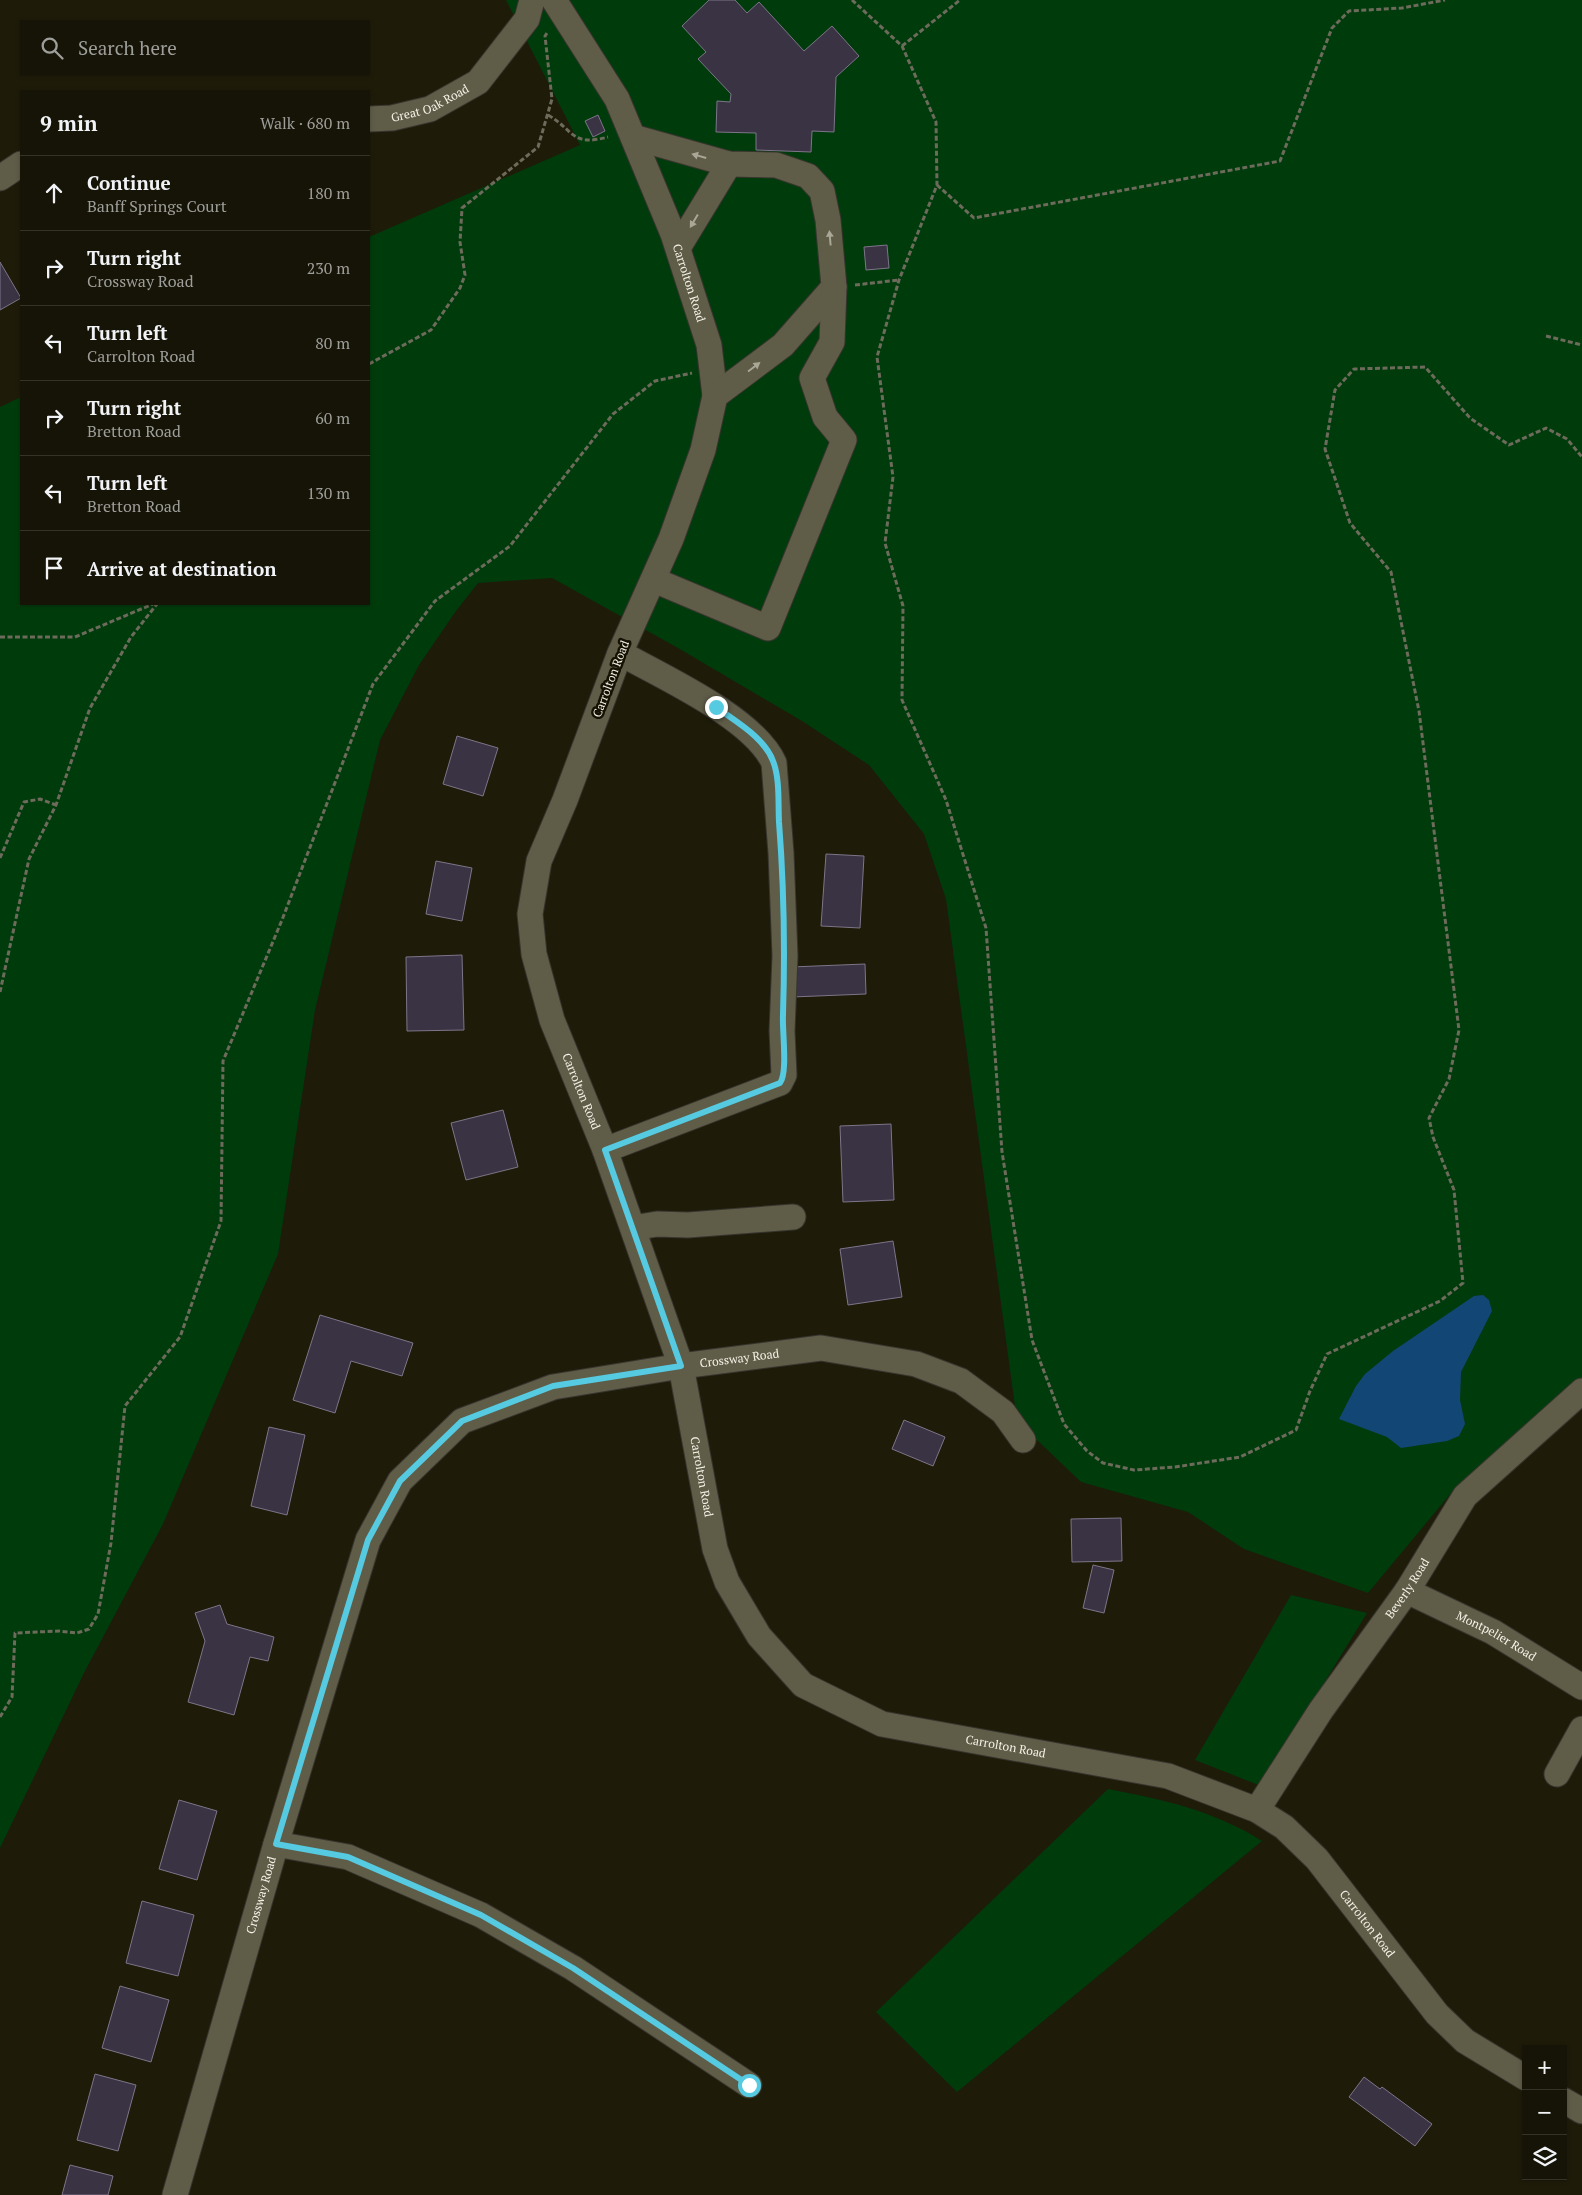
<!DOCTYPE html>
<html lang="en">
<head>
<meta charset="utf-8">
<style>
  :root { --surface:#161407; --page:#232115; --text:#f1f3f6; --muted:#9e9e9b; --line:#353328 }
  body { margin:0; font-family:"PT Serif",serif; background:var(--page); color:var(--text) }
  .controls { position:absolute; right:15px; bottom:15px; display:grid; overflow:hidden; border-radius:0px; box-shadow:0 1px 4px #0004 }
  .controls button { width:45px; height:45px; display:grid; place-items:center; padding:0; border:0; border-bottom:1px solid var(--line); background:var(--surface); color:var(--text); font:25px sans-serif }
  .stop { position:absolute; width:15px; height:15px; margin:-11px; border:4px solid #55cae0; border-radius:50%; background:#fff }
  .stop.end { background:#55cae0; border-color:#fff; box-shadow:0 1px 5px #0008 }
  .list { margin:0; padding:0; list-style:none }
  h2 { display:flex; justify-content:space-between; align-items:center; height:65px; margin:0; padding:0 20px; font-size:21px }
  h2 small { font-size:16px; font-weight:400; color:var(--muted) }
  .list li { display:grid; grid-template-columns:32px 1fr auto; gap:15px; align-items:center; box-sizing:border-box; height:75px; padding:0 20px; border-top:1px solid var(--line) }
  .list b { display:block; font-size:19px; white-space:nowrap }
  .list p { margin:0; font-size:16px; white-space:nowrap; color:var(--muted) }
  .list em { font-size:16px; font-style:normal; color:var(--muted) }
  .icon { flex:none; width:28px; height:28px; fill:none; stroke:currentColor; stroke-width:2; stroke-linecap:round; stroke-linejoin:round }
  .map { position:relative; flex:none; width:1582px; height:2195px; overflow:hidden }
  .search { position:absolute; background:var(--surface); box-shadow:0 1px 4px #0004; left:20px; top:20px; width:350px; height:55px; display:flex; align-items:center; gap:12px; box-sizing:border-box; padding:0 18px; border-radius:0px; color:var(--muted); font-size:19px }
  .panel { position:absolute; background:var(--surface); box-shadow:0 1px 4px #0004; left:20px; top:90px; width:350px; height:515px; border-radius:0px }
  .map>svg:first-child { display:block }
</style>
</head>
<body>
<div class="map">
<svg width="1582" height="2195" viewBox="0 0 1582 2195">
  <rect width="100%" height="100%" fill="#1e1b09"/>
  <!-- green -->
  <g fill="#003b0b">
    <path d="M 506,0 L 1582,0 L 1582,1381 L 1452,1492 L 1368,1593 L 1244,1549 L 1188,1512 L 1081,1482 L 1017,1421 L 946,899 L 924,834 L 869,765 L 802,721 L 678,648 L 552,578 L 478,583 L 456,611 L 419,665 L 380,740 L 315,1010 L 278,1254 L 163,1524 L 84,1673 L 0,1848 L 0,407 L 21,397 L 21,604 L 369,604 L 369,237 L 580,145 Z"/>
    <path d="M 1291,1595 L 1367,1613 L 1261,1786 L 1195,1760 Z"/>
    <path d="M 1108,1789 C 1162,1799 1215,1811 1262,1841 L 957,2092 L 876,2012 Z"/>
  </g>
  <!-- water -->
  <path fill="#124675" d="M 1483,1295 L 1489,1300 L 1492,1311 L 1461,1372 L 1460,1400 L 1465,1424 L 1459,1436 L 1447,1441 L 1401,1448 L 1387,1437 L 1339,1419 L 1356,1386 L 1365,1374 L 1393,1351 L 1474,1296 Z"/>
  <!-- building -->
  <g fill="#3a3343" stroke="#7d7589">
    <path d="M 709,0 L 735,0 L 747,13 L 759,2 L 804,51 L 832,26 L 859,56 L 836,77 L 834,132 L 812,131 L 811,152 L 756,150 L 756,133 L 716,132 L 717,101 L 730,102 L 731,94 L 698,59 L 706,52 L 682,26 Z"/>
    <path d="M 598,115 L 605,131 L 593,137 L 585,121 Z"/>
    <path d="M 887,245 L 889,268 L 866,270 L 864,247 Z"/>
    <path d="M 0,262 L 21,298 L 0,310 Z"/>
    <path d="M 457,736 L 498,748 L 483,796 L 443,784 Z"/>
    <path d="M 826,854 L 864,856 L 860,928 L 821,926 Z"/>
    <path d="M 436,861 L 472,868 L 462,921 L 426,914 Z"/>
    <path d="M 462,955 L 464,1030 L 407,1031 L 406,957 Z"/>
    <path d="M 865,964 L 866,994 L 792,997 L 791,967 Z"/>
    <path d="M 503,1110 L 518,1167 L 466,1180 L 451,1123 Z"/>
    <path d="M 891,1124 L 894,1200 L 843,1202 L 840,1126 Z"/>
    <path d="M 893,1241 L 902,1297 L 848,1305 L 840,1249 Z"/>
    <path d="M 320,1315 L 413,1343 L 402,1376 L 351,1361 L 335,1413 L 293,1400 Z"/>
    <path d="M 904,1420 L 945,1437 L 933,1466 L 892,1449 Z"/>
    <path d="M 269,1427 L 305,1435 L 287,1515 L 251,1506 Z"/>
    <path d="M 1121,1518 L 1122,1561 L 1072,1562 L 1071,1519 Z"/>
    <path d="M 1093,1565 L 1114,1570 L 1104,1613 L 1083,1608 Z"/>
    <path d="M 220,1605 L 227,1624 L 274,1637 L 268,1661 L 250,1657 L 234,1715 L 188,1702 L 205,1641 L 195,1613 Z"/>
    <path d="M 179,1800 L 217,1811 L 197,1880 L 159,1869 Z"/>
    <path d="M 142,1901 L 194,1915 L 178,1976 L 126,1963 Z"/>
    <path d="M 120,1986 L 169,2000 L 151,2062 L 102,2048 Z"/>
    <path d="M 95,2074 L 136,2085 L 118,2151 L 77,2140 Z"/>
    <path d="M 1364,2077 L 1380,2089 L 1382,2087 L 1432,2124 L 1415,2146 L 1349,2097 Z"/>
    <path d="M 70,2165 L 113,2176 L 108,2195 L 62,2195 Z"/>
  </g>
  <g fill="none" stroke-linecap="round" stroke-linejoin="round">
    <defs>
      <g id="minor">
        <path id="s1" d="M 554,0 L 617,99 L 673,234 L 709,345 L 715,396 L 703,450 L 671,539 L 620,653 L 565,800 L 539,861 L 530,914 L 534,954 L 552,1020 L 605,1150 L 681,1366 L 715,1549 L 727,1582 L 759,1636 L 803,1685 L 882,1724 L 1168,1776 L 1257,1810 L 1284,1827 L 1317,1859 L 1437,2014 L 1465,2041 L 1526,2078"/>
        <path id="s2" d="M 369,119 L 392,118 L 430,109 L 478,82 L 527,19 L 532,0"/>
        <path d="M 633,137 L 729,164 L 776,165 L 808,176 L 822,191 L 828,220 L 834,287 L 783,345 L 715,396"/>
        <path d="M 0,178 L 21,164"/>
        <path d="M 678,248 L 729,164"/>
        <path d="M 654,580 L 768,628 L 844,440 L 825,417 L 812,378 L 832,342 L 834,287"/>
        <path d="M 605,1150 L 780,1083 L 784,1075 L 782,1031 L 785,956 L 781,853 L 774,763 C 754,718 663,677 620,653"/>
        <path d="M 633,1228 L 657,1224 L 688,1225 L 793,1217"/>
        <path id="s3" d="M 1407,1591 L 1493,1632 L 1582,1687"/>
        <path d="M 1557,1774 L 1582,1729"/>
        <path id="s4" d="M 1257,1810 L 1321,1710 L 1407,1591 L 1465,1496 L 1582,1391"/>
        <path d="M 276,1844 L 348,1857 L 481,1915 L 573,1968 L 749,2085"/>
        <path d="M 1563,2100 L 1582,2111"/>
        <path id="s5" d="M 175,2195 L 276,1844 L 368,1540 L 400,1481 L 462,1421 L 553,1387 L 681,1366 L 821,1348 L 916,1364 L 961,1381 L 1003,1412 L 1023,1440"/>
      </g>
    </defs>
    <!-- minor casing -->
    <use href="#minor" stroke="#37352e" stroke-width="27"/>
    <!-- path -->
    <g stroke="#6d6b5b" stroke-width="3" stroke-dasharray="5 2.5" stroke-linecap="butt">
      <path d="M 852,0 L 902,46 L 936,122 L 937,185 L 899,280 L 877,357 L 893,477 L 885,543 L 903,606 L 902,700 L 946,800 L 986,928 L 1002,1152 L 1032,1340 L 1064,1424 L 1087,1451 L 1103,1463 L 1134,1470 L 1175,1467 L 1240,1457 L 1296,1430 L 1310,1391 L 1327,1354 L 1440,1301 L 1463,1283 L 1454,1190 L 1433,1137 L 1429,1118 L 1449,1079 L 1459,1030 L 1419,711 L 1391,572 L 1350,523 L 1325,449 L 1335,390 L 1354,369 L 1425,367 L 1470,418 L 1509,445 L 1546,428 L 1567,439 L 1582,457"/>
      <path d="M 902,46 L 960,0"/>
      <path d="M 548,115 C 574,130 571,147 608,137"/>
      <path d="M 937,185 L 974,218 L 1280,161 L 1332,28 L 1349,11 L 1402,8 L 1445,0"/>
      <path d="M 855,285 L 899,280"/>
      <path d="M 1546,336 L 1582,345"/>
      <path d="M 369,364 L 431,330 L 460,288 L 465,275 L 460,242 L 462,208 L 538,147 L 552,99 L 545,36 L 547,33"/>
      <path d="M 0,637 L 75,637 L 153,604"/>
      <path d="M 0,858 L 24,802 L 40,799 L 56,805"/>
      <path d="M 0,992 L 29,859 L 56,805 L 90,708 L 131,637 L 157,604"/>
      <path d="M 0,1717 L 12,1697 L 15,1633 L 59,1631 L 77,1633 L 89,1629 L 98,1614 L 111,1543 L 125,1406 L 180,1337 L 221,1221 L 223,1061 L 282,920 L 373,684 L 435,601 L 510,546 L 613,414 L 655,381 L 692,373"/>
    </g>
    <!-- minor -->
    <use href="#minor" stroke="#5f5c48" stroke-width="25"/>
  </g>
  <!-- one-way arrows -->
  <defs><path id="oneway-solid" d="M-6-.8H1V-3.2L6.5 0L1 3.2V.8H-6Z" transform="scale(1.25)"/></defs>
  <g fill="#aaa797">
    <use href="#oneway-solid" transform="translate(699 156) rotate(-164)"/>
    <use href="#oneway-solid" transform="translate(694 221) rotate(121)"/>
    <use href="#oneway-solid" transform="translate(830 238) rotate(-95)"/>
    <use href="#oneway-solid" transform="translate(754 367) rotate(-37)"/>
  </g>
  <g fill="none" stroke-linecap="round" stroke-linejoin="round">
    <!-- route -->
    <path stroke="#55cae0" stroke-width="6" d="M 716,707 C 736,722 764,737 773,761 C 780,779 778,802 779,822 C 784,886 785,951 783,1015 C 782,1030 788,1073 780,1083 L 605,1150 L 681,1366 L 553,1386 L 462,1421 L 400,1481 L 368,1540 L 276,1844 L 348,1857 L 481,1915 L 573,1968 L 749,2085"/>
  </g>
  <g text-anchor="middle" stroke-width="5" stroke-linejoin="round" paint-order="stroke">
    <!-- street labels -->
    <g font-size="12" fill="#f4f2e6" stroke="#151203">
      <text dy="4" stroke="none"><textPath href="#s2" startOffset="64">Great Oak Road</textPath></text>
      <text dy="4" stroke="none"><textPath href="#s1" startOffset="315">Carrolton Road</textPath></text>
      <text transform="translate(611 679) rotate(-69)" y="4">Carrolton Road</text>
      <text dy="4" stroke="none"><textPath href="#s1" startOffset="1169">Carrolton Road</textPath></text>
      <text dy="4" stroke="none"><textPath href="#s5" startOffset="1122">Crossway Road</textPath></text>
      <text dy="4" stroke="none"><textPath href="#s1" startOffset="1574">Carrolton Road</textPath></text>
      <text dy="4" stroke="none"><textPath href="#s4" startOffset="268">Beverly Road</textPath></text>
      <text dy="4" stroke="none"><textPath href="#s3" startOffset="100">Montpelier Road</textPath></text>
      <text dy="4" stroke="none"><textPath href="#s1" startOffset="2025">Carrolton Road</textPath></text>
      <text dy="4" stroke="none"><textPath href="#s5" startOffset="312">Crossway Road</textPath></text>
      <text dy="4" stroke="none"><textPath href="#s1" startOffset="2445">Carrolton Road</textPath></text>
    </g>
  </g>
</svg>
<div class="controls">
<button>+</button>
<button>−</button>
<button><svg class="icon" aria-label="layers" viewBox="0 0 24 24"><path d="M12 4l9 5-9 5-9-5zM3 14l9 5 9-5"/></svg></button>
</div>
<div class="stop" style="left:749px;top:2085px"></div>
<div class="stop end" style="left:716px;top:707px"></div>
<div class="search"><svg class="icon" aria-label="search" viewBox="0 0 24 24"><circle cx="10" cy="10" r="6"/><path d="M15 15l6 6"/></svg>Search here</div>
<section class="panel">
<h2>9 min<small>Walk · 680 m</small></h2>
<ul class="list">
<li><svg class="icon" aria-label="ahead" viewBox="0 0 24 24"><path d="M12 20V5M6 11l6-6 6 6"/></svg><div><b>Continue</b><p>Banff Springs Court</p></div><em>180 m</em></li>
<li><svg class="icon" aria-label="right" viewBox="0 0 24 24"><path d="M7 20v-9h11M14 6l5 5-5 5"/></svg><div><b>Turn right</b><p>Crossway Road</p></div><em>230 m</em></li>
<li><svg class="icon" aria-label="left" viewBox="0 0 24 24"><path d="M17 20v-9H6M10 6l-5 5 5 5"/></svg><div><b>Turn left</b><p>Carrolton Road</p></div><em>80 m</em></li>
<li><svg class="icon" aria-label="right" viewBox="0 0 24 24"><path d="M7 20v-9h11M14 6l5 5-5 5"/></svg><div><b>Turn right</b><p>Bretton Road</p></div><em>60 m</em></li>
<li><svg class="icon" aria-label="left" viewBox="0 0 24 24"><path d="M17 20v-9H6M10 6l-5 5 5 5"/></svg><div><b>Turn left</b><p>Bretton Road</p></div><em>130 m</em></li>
<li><svg class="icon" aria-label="arrive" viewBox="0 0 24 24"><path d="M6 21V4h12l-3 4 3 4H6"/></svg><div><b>Arrive at destination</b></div></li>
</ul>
</section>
</div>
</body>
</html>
